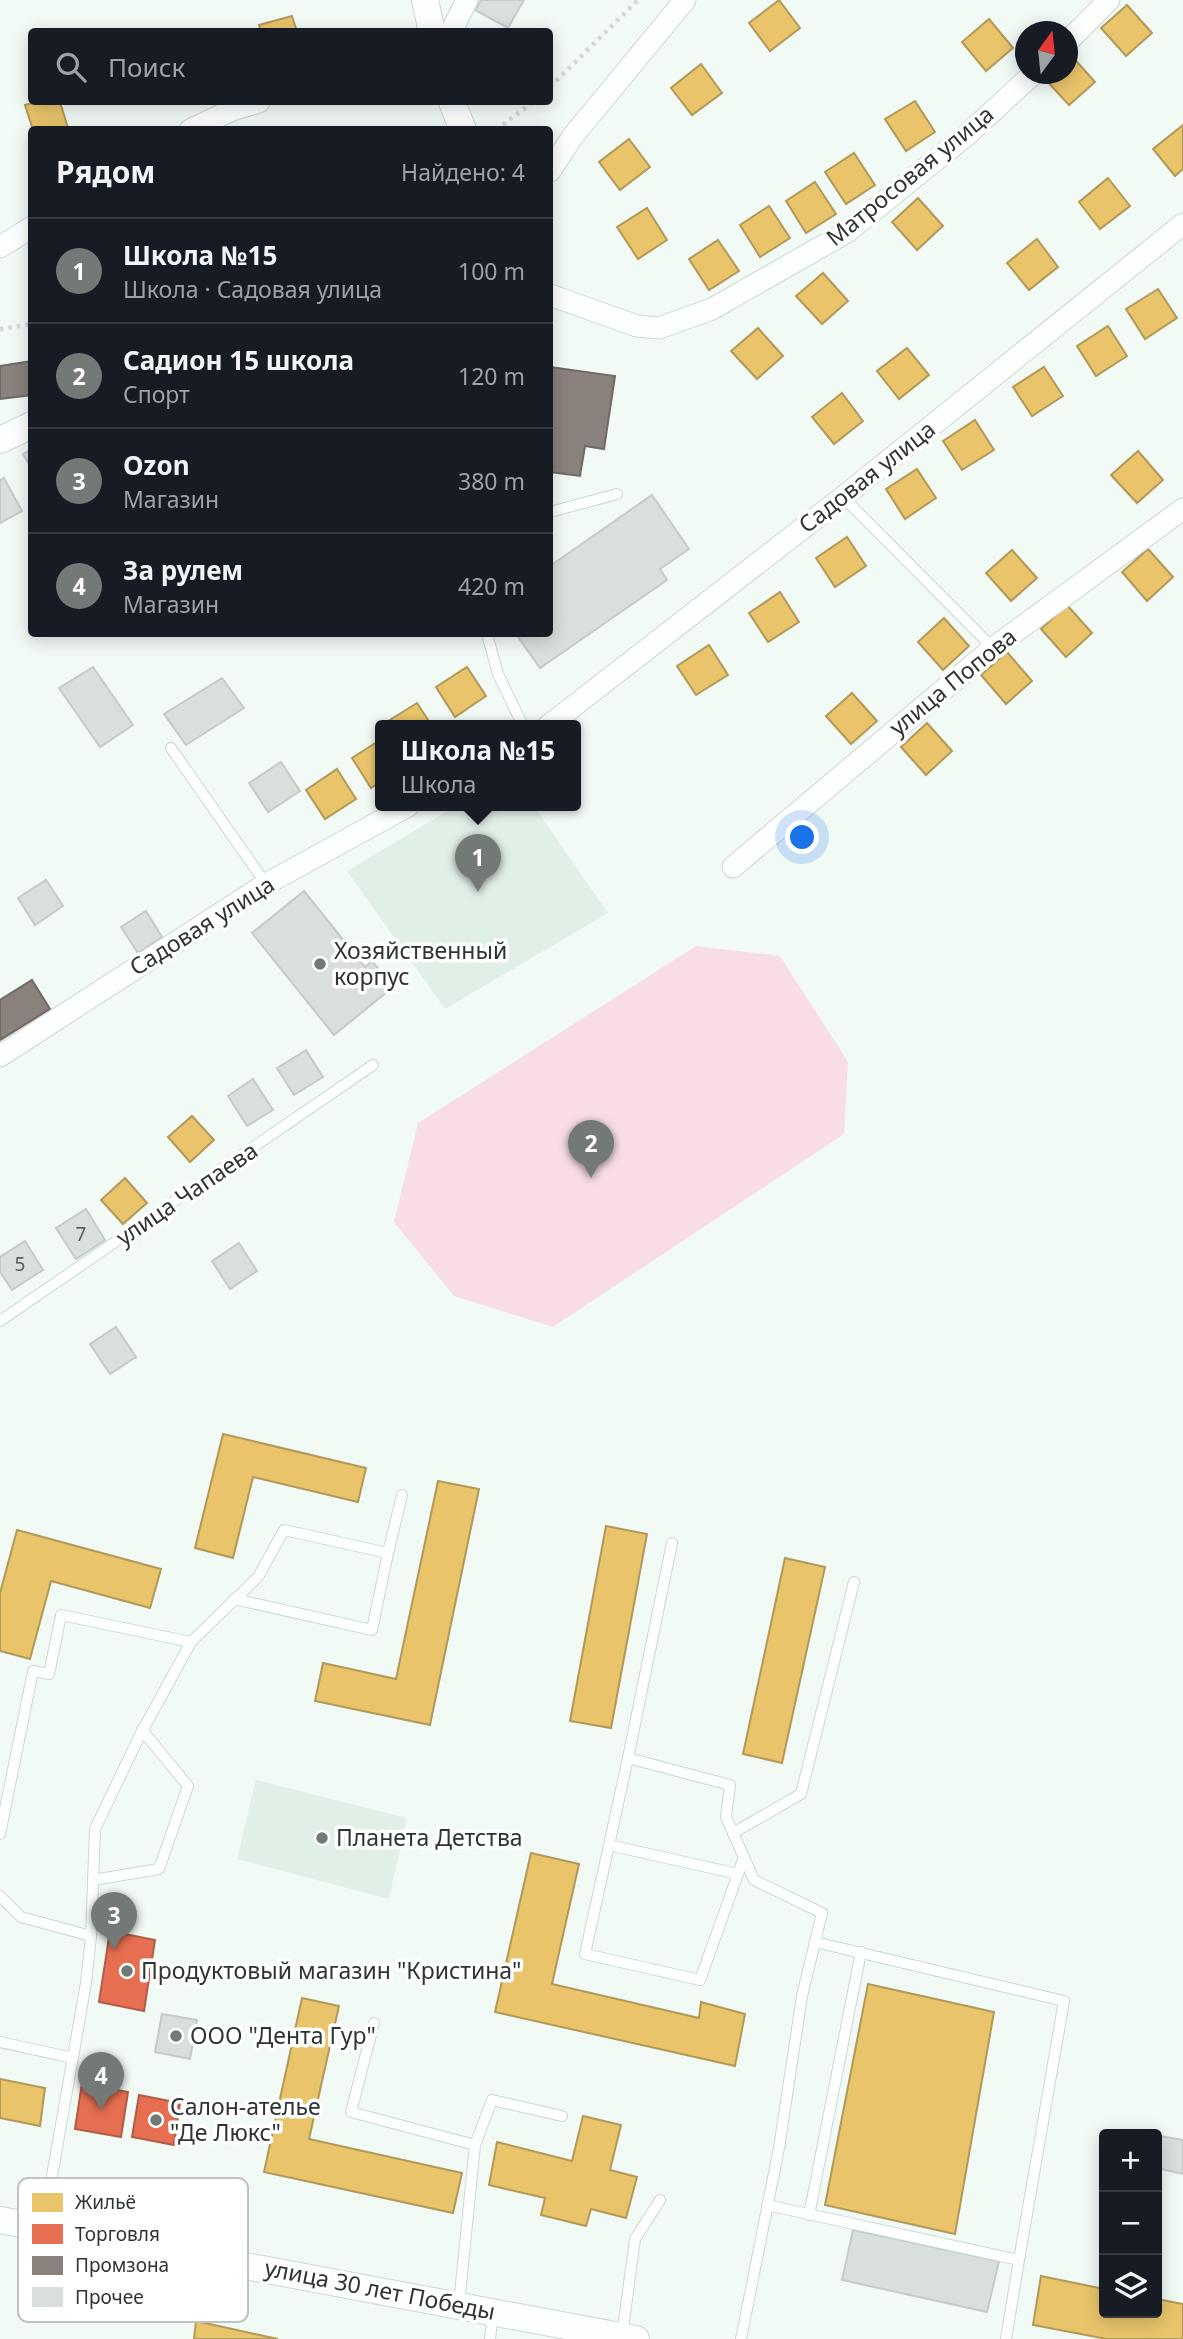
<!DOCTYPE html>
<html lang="ru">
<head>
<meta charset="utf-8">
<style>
  :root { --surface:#171b24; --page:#20242c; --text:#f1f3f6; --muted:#9ea1a6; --line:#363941; --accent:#737976 }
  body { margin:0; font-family:"Noto Sans",sans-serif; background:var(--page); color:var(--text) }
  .controls { position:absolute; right:21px; bottom:21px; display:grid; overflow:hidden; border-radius:7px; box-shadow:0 4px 18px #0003 }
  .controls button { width:63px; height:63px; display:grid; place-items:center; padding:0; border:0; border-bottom:2px solid var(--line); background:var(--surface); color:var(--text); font:35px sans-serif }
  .compass { position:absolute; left:1015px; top:21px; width:63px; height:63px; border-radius:50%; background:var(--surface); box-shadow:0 4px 18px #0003; rotate:15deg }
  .you { position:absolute; left:803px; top:838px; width:24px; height:24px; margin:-18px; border:5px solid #fff; border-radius:50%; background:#1a73e8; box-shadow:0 0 0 10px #1a73e833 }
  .badge { display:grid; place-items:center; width:46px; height:46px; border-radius:50%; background:var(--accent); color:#fff; font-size:23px; font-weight:700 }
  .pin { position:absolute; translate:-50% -58px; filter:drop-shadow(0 2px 4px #0008) }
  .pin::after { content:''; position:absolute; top:37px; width:24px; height:21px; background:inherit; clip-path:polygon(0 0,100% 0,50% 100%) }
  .popup { position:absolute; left:375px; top:720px; width:206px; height:91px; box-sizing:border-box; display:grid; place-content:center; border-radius:7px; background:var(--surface); filter:drop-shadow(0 2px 5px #0005); font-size:23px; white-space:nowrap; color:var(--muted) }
  .popup b { font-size:26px; color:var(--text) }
  .popup::after { content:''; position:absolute; left:50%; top:100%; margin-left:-14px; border:14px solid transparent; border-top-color:var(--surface) }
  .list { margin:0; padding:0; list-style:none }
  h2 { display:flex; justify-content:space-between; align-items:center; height:91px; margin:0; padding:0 28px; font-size:30px }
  h2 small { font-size:23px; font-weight:400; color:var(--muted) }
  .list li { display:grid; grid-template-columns:46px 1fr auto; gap:21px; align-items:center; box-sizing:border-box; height:105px; padding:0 28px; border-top:2px solid var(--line) }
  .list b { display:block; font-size:26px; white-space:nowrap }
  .list p { margin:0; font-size:23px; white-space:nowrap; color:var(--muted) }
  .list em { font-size:23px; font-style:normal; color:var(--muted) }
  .icon { flex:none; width:38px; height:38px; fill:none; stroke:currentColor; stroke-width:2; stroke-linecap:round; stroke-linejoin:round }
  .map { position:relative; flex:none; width:1183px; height:2339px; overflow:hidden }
  .search { position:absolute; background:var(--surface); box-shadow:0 4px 18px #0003; left:28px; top:28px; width:525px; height:77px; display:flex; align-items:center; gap:18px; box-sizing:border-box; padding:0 24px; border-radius:7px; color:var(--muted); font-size:26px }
  .panel { position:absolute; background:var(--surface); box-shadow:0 4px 18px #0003; left:28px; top:126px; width:525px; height:511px; border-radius:7px }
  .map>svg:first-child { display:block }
</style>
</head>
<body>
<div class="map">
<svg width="1183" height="2339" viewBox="0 0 1183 2339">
  <rect width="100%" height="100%" fill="#f2faf6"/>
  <!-- built -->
  <g fill="#e1f0e7">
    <path d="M 456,806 L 534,806 L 608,913 L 445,1009 L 347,871 Z"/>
    <path d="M 256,1780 L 407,1818 L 389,1899 L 237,1859 Z"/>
  </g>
  <!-- green -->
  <path fill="#f8dde5" d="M 696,946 L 780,956 L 848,1062 L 844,1134 L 553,1327 L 454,1296 L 394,1222 L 418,1123 Z"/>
  <!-- homes -->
  <g fill="#e9c46a" stroke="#b19959" stroke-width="2">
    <path d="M 779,0 L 800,28 L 770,51 L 749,23 Z"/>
    <path d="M 1127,5 L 1152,33 L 1126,56 L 1101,28 Z"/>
    <path d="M 292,16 L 297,32 L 261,32 L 259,25 Z"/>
    <path d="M 989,19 L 1013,48 L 986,71 L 962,42 Z"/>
    <path d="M 1070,54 L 1095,82 L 1069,105 L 1043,77 L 1047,74 L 1068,74 Z"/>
    <path d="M 701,64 L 722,93 L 692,115 L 671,88 Z"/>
    <path d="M 915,101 L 935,132 L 906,151 L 885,119 Z"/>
    <path d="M 37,102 L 60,102 L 68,128 L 33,130 L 25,105 Z"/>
    <path d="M 1183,125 L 1183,169 L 1175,176 L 1153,149 Z"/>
    <path d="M 629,139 L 650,167 L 620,190 L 599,162 Z"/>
    <path d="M 854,153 L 875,185 L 846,204 L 825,172 Z"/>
    <path d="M 1108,178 L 1130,206 L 1100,229 L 1079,202 Z"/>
    <path d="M 815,182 L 836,214 L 806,233 L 786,201 Z"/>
    <path d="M 918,198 L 943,226 L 917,250 L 892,222 Z"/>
    <path d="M 769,206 L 790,238 L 760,257 L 740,225 Z"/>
    <path d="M 647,208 L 667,240 L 638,259 L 617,227 Z"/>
    <path d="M 1037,239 L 1058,267 L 1029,290 L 1007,263 Z"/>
    <path d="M 718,240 L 739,271 L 709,290 L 689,259 Z"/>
    <path d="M 823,273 L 848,301 L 822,324 L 796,296 Z"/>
    <path d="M 1158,289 L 1177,318 L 1145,339 L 1126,309 Z"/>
    <path d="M 1108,326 L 1127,356 L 1096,376 L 1077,346 Z"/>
    <path d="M 758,328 L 783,356 L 757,379 L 731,351 Z"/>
    <path d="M 907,348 L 929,375 L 899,399 L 877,371 Z"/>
    <path d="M 1044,367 L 1063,396 L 1032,416 L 1013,387 Z"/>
    <path d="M 842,393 L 863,421 L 834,444 L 812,417 Z"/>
    <path d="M 975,420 L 994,450 L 962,470 L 943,441 Z"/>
    <path d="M 1138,451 L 1163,480 L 1137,503 L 1111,475 Z"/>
    <path d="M 917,469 L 936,498 L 905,519 L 886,489 Z"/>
    <path d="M 847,537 L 866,566 L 835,587 L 816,558 Z"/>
    <path d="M 1148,549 L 1173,577 L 1147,601 L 1122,572 Z"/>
    <path d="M 1012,550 L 1037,578 L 1011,601 L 986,573 Z"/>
    <path d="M 780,592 L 799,622 L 768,642 L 749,613 Z"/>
    <path d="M 1067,605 L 1092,633 L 1066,657 L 1041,629 Z"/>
    <path d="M 944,618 L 969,646 L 943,670 L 918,642 Z"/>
    <path d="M 709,645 L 728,675 L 696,695 L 677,666 Z"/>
    <path d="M 1007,652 L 1032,681 L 1006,704 L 981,675 Z"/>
    <path d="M 467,667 L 486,696 L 455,717 L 436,687 Z"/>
    <path d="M 852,693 L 877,721 L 851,744 L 826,716 Z"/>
    <path d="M 417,703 L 432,726 L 387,726 L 385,723 Z"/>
    <path d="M 927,723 L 952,751 L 926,775 L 901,747 Z"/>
    <path d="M 380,740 L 380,782 L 371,788 L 352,758 Z"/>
    <path d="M 337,769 L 356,799 L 325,819 L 306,790 Z"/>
    <path d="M 192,1116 L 214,1140 L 190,1162 L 168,1137 Z"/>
    <path d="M 125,1178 L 147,1203 L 123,1224 L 101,1200 Z"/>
    <path d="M 223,1434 L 366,1468 L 358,1502 L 253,1477 L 233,1558 L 195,1548 Z"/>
    <path d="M 438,1481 L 479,1489 L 430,1725 L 315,1701 L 323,1663 L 396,1679 Z"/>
    <path d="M 606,1526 L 647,1534 L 611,1728 L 570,1721 Z"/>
    <path d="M 17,1530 L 161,1569 L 150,1608 L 51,1581 L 30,1659 L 0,1651 L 0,1593 Z"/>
    <path d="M 785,1558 L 825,1567 L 782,1763 L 743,1754 Z"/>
    <path d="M 531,1853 L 579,1864 L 552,1984 L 699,2018 L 701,2002 L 745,2014 L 735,2066 L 495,2012 Z"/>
    <path d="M 868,1984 L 994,2012 L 955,2234 L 825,2205 Z"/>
    <path d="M 302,1998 L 339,2006 L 309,2139 L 462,2173 L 453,2213 L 264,2172 Z"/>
    <path d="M 0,2079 L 45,2088 L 40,2126 L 0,2118 Z"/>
    <path d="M 583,2116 L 621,2125 L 610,2170 L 637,2177 L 626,2218 L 591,2209 L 586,2226 L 541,2215 L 545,2198 L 489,2185 L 497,2142 L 572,2161 Z"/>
    <path d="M 1041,2276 L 1104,2289 L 1104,2313 L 1157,2313 L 1157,2299 L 1183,2304 L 1183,2339 L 1107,2339 L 1033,2325 Z"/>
    <path d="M 196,2321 L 278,2339 L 194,2339 Z"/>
  </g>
  <!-- shops -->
  <g fill="#e76f51" stroke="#b05d47" stroke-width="2">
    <path d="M 110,1931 L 155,1940 L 144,2011 L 99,2002 Z"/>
    <path d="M 82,2083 L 128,2092 L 121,2137 L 75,2129 Z"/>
    <path d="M 139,2095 L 180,2103 L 174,2145 L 132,2137 Z"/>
  </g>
  <!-- industry -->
  <g fill="#8a817c" stroke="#6e6a66" stroke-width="2">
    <path d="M 32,361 L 32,395 L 0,399 L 0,366 Z"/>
    <path d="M 550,367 L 615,376 L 604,449 L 585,446 L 580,476 L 550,472 Z"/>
    <path d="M 32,980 L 50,1009 L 0,1040 L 0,1000 Z"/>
  </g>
  <!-- building -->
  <g fill="#d9e0dc" stroke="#c5cbc8" stroke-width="2">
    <path d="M 481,0 L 524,0 L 508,28 L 475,10 Z"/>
    <path d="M 32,449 L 32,469 L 23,454 Z"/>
    <path d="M 4,478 L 22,511 L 0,523 L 0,480 Z"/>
    <path d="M 652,495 L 689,549 L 660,569 L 667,580 L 540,668 L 516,634 L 550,634 L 550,566 Z"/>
    <path d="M 93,667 L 133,725 L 100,747 L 59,688 Z"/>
    <path d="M 222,678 L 244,708 L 186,745 L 164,714 Z"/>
    <path d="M 281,762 L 300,791 L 268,812 L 249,783 Z"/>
    <path d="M 46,880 L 63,906 L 35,925 L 18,898 Z"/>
    <path d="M 304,891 L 365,967 L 372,961 L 393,987 L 334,1035 L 252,933 Z"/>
    <path d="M 146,911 L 162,937 L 138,953 L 121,927 Z"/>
    <path d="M 306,1050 L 323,1077 L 294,1095 L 277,1068 Z"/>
    <path d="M 253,1079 L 273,1110 L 247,1126 L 228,1096 Z"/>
    <path d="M 86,1209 L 105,1240 L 76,1259 L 56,1228 Z"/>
    <path d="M 25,1241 L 43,1270 L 12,1290 L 0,1272 L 0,1257 Z"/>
    <path d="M 239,1243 L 257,1271 L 230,1289 L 212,1261 Z"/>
    <path d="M 116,1327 L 136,1357 L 110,1374 L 90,1344 Z"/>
    <path d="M 162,2014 L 197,2020 L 190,2059 L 155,2052 Z"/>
    <path d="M 1160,2136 L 1183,2140 L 1183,2174 L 1157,2168 Z"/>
    <path d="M 853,2230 L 999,2261 L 987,2312 L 842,2280 Z"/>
  </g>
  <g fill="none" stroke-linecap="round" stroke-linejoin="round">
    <defs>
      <g id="service">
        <path d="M 843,497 L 993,648"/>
        <path d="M 550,512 L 617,494"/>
        <path d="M 487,634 L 498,674 L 523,726"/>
        <path d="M 171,748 L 266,884"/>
        <path d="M 0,1321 L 373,1065"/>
        <path d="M 672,1543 L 628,1758 L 730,1785 L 726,1817 L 754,1880 L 822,1913 L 802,1996 L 779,2148 L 741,2339"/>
        <path d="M 234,1599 L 372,1630 L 388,1553"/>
        <path d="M 191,1642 L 258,1577 L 284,1530 L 388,1553 L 402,1495"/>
        <path d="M 733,1833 L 801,1794 L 854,1582"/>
        <path d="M 0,1834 L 33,1671 L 49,1674 L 61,1615 L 191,1642 L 139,1737 L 95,1829 L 91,1936"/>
        <path d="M 609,1845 L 628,1758"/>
        <path d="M 738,1874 L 609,1845 L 585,1954 L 700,1980 L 738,1874 L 744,1857"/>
        <path d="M 93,1880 L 159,1869 L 188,1786 L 142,1730"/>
        <path d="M 0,1896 L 21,1917 L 91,1936 L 86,1983 L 43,2227"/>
        <path d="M 815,1942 L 1064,2001 L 1019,2260"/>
        <path d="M 374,2023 L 351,2112 L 475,2145 L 459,2304"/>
        <path d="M 0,2042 L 73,2058"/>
        <path d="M 475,2145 L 492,2100 L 562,2116"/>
        <path d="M 767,2205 L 1019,2260 L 1006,2339"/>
        <path d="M 809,2215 L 861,1952"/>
        <path d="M 622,2336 L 635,2239 L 660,2200"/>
        <path d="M 490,2339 L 493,2314"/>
      </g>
      <g id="minor">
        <path d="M 451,32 L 467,0"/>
        <path d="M 1068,41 L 1109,0"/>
        <path d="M 190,130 L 232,110 L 259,102"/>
        <path d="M 550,171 L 573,136 L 685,0"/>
        <path d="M 0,247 L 32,227"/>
        <path d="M 550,295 L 637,326 L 659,328 L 712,309 L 847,232 L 969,133 L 1033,74"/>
        <path d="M 548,726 L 843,497 L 1183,224"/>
        <path d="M 733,867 L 993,648 L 1183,509"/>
        <path d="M 0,1056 L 266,884 L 408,806"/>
      </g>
      <g id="tertiary">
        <path d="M 425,0 L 432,32"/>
        <path d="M 452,102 L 463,130"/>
        <path d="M 0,440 L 32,425"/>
        <path d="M 0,2220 L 636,2339"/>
      </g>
    </defs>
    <!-- service casing -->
    <use href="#service" stroke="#cfd6d2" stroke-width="12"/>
    <!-- minor casing -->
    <use href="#minor" stroke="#cfd6d2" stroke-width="23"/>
    <!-- tertiary casing -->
    <use href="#tertiary" stroke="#cfd6d2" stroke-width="28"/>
    <!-- path -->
    <g stroke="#d5d8d7" stroke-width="4.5" stroke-dasharray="3.5 5" stroke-linecap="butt">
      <path d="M 550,87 L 638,0"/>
      <path d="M 496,130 L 533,102"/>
      <path d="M 0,329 L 32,324"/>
    </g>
    <!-- service -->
    <use href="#service" stroke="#fdfefe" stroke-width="10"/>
    <!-- minor -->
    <use href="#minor" stroke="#fdfefe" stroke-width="21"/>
    <!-- tertiary -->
    <use href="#tertiary" stroke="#fdfefe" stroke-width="26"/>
  </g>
  <!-- markers -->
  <g fill="#737976" stroke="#fff" stroke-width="2.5">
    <circle cx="320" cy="964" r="7"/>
    <circle cx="322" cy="1838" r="7"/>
    <circle cx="127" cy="1971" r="7"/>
    <circle cx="176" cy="2036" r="7"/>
    <circle cx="156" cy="2120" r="7"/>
  </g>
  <g text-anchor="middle" stroke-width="7" stroke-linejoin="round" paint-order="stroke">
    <!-- number labels -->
    <g font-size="19" fill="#5a615e">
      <text x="81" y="1241">7</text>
      <text x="20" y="1271">5</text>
    </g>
    <!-- street labels -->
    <g font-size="23" fill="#2e3431" stroke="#fff">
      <text transform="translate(910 176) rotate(-39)" y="8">Матросовая улица</text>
      <text transform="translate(867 477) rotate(-38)" y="8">Садовая улица</text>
      <text transform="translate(953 682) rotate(-39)" y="8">улица Попова</text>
      <text transform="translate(202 926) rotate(-32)" y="8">Садовая улица</text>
      <text transform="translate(187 1194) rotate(-34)" y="8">улица Чапаева</text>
      <text transform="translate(380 2290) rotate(11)" y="8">улица 30 лет Победы</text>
    </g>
    <!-- poi labels -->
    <g font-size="23" fill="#2e3431" stroke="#fff" text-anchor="start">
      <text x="334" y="959">Хозяйственный<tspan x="334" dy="26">корпус</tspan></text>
      <text x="336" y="1846">Планета Детства</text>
      <text x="141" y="1979">Продуктовый магазин "Кристина"</text>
      <text x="190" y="2044">ООО "Дента Гур"</text>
      <text x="170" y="2115">Салон-ателье<tspan x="170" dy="26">"Де Люкс"</tspan></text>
    </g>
  </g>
  <!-- legend -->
  <rect x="18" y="2178" width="230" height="144" rx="10" fill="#fff" stroke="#c0c2c1" stroke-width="2"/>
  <rect x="32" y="2193" width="31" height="19" fill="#e9c46a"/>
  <rect x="32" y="2224" width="31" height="20" fill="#e76f51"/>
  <rect x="32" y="2256" width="31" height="19" fill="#8a817c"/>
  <rect x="32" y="2287" width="31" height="20" fill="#d9e0dc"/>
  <g font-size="19" fill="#2e3431">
    <text x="75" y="2209">Жильё</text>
    <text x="75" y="2241">Торговля</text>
    <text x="75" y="2272">Промзона</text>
    <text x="75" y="2304">Прочее</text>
  </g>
</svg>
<div class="controls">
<button>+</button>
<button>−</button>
<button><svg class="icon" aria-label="layers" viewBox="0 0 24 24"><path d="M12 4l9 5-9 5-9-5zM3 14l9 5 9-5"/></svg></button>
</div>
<svg class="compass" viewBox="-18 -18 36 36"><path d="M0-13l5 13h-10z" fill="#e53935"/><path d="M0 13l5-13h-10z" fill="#9ea1a6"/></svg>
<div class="you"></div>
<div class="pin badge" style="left:478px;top:892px">1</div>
<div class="popup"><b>Школа №15</b>Школа</div>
<div class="pin badge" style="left:591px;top:1178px">2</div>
<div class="pin badge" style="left:114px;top:1950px">3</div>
<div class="pin badge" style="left:101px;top:2110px">4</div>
<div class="search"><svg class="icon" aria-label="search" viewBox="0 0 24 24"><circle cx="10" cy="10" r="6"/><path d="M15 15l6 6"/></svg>Поиск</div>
<section class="panel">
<h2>Рядом<small>Найдено: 4</small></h2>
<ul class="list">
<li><span class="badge">1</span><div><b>Школа №15</b><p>Школа · Садовая улица</p></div><em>100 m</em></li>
<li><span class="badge">2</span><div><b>Садион 15 школа</b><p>Спорт</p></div><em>120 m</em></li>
<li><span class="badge">3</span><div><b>Ozon</b><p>Магазин</p></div><em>380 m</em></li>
<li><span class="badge">4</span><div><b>За рулем</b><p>Магазин</p></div><em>420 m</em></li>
</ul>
</section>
</div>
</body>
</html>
